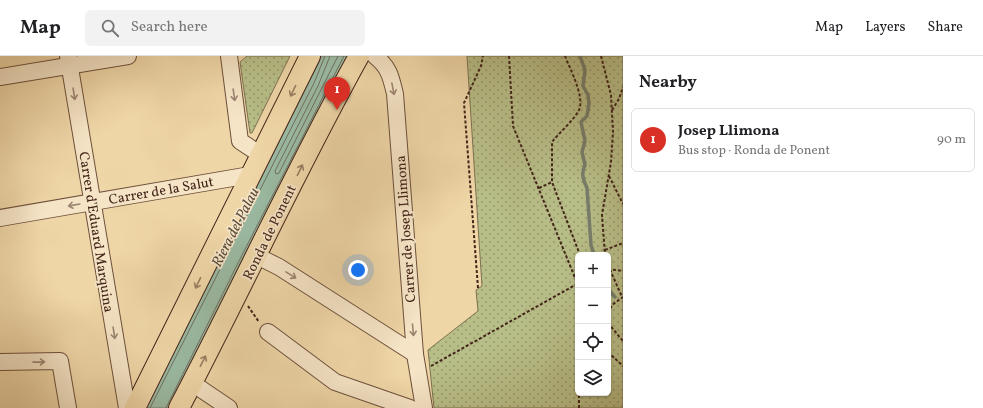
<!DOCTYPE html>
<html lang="en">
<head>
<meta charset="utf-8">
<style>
  :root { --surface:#fff; --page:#f2f2f2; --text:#202124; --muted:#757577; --line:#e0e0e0; --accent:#d93025 }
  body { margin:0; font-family:Vollkorn,serif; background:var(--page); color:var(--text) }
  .controls { position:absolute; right:12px; bottom:12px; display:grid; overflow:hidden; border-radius:6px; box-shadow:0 1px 3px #0004 }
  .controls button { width:36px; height:36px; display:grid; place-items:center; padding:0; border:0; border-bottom:1px solid var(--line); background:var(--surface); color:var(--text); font:20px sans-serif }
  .you { position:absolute; left:358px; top:214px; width:14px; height:14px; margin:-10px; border:3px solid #fff; border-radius:50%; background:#1a73e8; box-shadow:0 0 0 6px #1a73e833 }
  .badge { display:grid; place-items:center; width:26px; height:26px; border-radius:50%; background:var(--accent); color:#fff; font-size:13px; font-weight:700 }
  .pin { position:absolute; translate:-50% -33px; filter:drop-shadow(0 1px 2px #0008) }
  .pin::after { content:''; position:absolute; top:21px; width:14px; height:12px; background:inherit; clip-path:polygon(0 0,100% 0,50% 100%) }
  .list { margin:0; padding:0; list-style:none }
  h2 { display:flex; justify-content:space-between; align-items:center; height:52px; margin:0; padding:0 16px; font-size:17px }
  h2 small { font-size:13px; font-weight:400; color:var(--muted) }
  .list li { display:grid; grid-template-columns:26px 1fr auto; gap:12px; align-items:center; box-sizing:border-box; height:64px; margin:0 8px 8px; padding:0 8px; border:1px solid var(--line); border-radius:6px }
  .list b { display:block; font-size:15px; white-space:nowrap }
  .list p { margin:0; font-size:13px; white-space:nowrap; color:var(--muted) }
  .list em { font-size:13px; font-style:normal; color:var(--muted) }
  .icon { flex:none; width:22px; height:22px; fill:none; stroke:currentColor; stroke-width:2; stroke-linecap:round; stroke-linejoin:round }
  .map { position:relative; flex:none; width:623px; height:352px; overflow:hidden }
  header { display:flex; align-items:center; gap:24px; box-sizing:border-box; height:56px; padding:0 20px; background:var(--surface); border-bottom:1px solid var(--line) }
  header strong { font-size:19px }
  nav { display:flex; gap:22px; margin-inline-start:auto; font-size:14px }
  .search { width:280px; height:36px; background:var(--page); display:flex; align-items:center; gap:10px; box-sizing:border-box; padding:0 14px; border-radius:6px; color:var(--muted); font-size:15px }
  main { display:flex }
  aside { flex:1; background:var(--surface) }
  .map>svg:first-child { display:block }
</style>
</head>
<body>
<header>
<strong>Map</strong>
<div class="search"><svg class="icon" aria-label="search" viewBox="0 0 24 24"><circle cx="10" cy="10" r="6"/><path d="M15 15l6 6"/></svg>Search here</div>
<nav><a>Map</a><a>Layers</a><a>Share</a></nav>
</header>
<main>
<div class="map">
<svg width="623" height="352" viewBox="0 0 623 352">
  <defs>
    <pattern id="grass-dots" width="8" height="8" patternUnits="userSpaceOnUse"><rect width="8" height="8" fill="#b8be88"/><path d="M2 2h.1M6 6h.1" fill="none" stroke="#979a6e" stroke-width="1.8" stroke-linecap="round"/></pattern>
  </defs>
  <rect width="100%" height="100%" fill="#efd6a7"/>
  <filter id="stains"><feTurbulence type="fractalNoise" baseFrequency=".005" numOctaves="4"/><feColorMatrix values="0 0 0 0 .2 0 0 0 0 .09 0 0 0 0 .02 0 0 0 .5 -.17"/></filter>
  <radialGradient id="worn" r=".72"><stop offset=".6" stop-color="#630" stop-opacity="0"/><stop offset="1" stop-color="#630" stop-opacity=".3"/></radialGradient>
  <!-- grass -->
  <g fill="url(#grass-dots)" stroke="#7d7150" fill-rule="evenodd">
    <path d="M 247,0 L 290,0 L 252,77 L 250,77 L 240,6 Z"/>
    <path d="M 467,0 L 623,0 L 623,352 L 434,352 L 428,294 L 478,255 L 476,234 L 482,230 ZM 578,199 L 608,199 L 608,337 L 578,337 Z"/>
  </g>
  <!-- water -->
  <path fill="#9abaa3" stroke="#777e6c" d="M 322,0 L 348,0 L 169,352 L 146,352 Z"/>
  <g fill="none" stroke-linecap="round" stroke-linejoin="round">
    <!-- shore -->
    <g stroke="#6e6f5e" stroke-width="1">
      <path d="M 330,0 L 318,30 L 275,115 L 276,118 L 279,117 L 338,0"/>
      <path d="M 150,352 L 314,27 L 325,0"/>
      <path d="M 166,352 L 238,207 L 344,0"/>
    </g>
    <!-- stream -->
    <g stroke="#777e6c" stroke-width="3.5">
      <path d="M 580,0 L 585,14 L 583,30 L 588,39 L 589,48 L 587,60 L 581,66 L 585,85 L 582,96 L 585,109 C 581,117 583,124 587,132 L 591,189 L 594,199"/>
      <path d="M 608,233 L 615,241"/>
    </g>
    <defs>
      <g id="minor">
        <path d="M 68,0 L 127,352"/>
        <path d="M 229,0 L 240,85 L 261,99"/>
        <path d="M 375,0 C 389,11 391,21 395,38 L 415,298 L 424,352"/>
        <path d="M 0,21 L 128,0"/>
        <path d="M 0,162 L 250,119"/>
        <path d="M 257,200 L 279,211 L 415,298"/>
        <path d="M 268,276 L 335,326 L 410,352"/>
        <path d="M 0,306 L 60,305 L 68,352"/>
        <path d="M 192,327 L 229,352"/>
      </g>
      <g id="major">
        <path d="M 135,352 L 310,0"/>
        <path d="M 179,352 C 240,236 295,115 359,0"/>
      </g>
    </defs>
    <!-- minor casing -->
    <use href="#minor" stroke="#6d503c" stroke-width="18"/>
    <!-- major casing -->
    <use href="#major" stroke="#422419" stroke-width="22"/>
    <!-- path -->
    <g stroke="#422419" stroke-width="2" stroke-dasharray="3 2" stroke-linecap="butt">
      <path d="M 509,0 L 513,70 L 578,229"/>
      <path d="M 565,0 C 570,13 585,41 579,54 C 574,64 559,77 552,86 L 552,126 L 580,199"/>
      <path d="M 601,0 L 611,39 L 613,76 L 611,106 L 602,159 L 605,199"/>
      <path d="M 612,54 L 619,43 L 623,31"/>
      <path d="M 609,120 L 623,148"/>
      <path d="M 539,132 L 552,126"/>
      <path d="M 605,194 L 623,187"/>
      <path d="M 608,209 L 622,241"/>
      <path d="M 608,213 L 623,215"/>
      <path d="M 478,232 L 464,47 L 481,10 L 483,0"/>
      <path d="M 248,250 L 259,266"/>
      <path d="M 608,257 L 612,249 L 623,241"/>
      <path d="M 608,267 L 623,285"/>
      <path d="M 608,296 L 623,310"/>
      <path d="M 431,310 L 577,228"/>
      <path d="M 579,352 L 579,337"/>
    </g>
    <!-- minor -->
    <use href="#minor" stroke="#f5e4c6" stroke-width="16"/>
    <!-- major -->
    <use href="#major" stroke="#efd6a7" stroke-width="20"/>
  </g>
  <!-- one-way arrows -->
  <defs><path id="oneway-shaft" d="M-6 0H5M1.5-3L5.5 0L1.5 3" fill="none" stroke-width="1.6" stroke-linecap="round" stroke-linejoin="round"/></defs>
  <g stroke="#9c8470">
    <use href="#oneway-shaft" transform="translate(393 33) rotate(79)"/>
    <use href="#oneway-shaft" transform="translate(74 38) rotate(81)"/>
    <use href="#oneway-shaft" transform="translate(234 39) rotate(82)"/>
    <use href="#oneway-shaft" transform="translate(74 149) rotate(170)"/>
    <use href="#oneway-shaft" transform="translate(291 219) rotate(32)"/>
    <use href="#oneway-shaft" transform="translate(413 274) rotate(85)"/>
    <use href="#oneway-shaft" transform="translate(114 277) rotate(81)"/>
    <use href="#oneway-shaft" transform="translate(39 306) rotate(-1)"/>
  </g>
  <g stroke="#987d60">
    <use href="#oneway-shaft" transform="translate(293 35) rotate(116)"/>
    <use href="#oneway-shaft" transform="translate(300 114) rotate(-64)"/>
    <use href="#oneway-shaft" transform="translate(198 227) rotate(116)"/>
    <use href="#oneway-shaft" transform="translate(203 305) rotate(-63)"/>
  </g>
  <g text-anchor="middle" stroke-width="3.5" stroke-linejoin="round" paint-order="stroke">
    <!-- street labels -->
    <g font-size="14" fill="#422419" stroke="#f5e4c6">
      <text transform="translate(161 134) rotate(-10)" y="5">Carrer de la Salut</text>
      <text transform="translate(405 173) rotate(-94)" y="5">Carrer de Josep Llimona</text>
      <text transform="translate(97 176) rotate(81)" y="5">Carrer d'Eduard Marquina</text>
      <text transform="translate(269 176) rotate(-64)" y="5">Ronda de Ponent</text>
    </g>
    <!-- water labels -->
    <g font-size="15" font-style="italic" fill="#584a3c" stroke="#f5e4c6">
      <text transform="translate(235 171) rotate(-63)" y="5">Riera del Palau</text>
    </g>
  </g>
  <rect width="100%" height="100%" filter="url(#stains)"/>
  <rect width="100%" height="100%" fill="url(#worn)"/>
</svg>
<div class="controls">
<button>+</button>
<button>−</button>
<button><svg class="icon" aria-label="locate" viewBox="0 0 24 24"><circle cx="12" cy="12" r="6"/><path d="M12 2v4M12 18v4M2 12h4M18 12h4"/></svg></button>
<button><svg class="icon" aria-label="layers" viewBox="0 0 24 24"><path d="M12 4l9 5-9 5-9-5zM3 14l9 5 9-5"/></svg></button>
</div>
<div class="you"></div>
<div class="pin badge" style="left:337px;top:54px">1</div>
</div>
<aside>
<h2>Nearby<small></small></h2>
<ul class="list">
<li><span class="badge">1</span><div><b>Josep Llimona</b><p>Bus stop · Ronda de Ponent</p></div><em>90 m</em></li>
</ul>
</aside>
</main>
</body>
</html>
